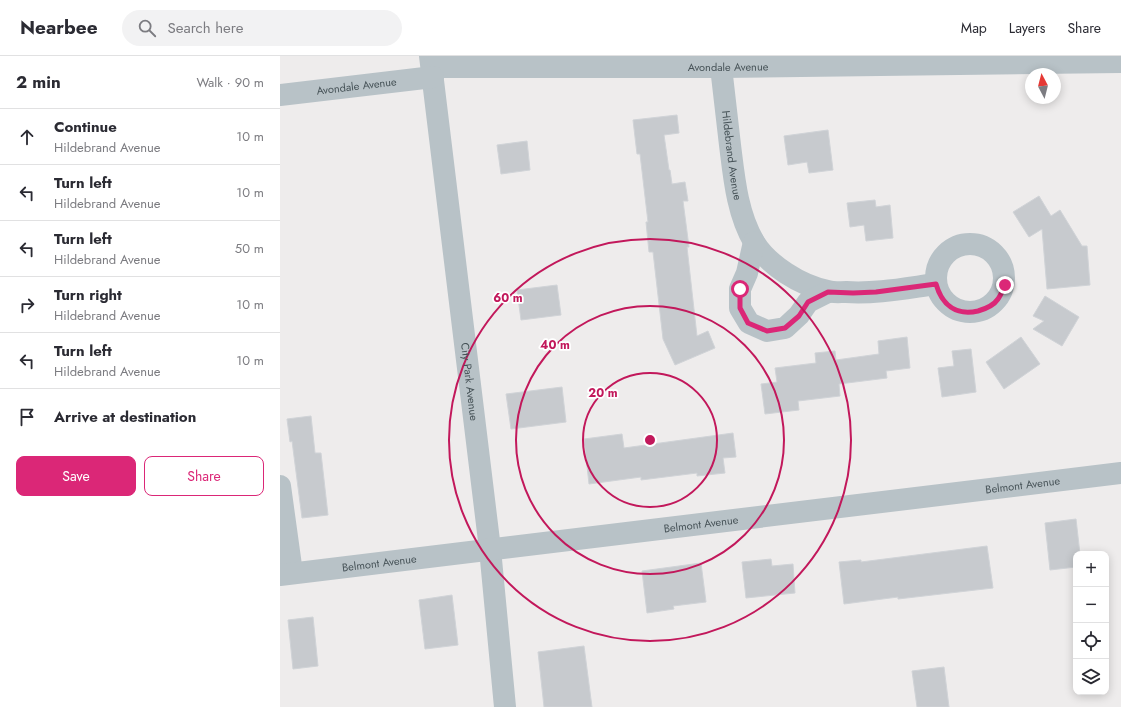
<!DOCTYPE html>
<html lang="en">
<head>
<meta charset="utf-8">
<style>
  :root { --surface:#fff; --page:#f2f2f3; --text:#2b2b33; --muted:#7c7c81; --line:#e1e1e2; --accent:#db2777 }
  body { margin:0; font-family:Jost,sans-serif; background:var(--page); color:var(--text) }
  .controls { position:absolute; right:12px; bottom:12px; display:grid; overflow:hidden; border-radius:8px; box-shadow:0 2px 10px #0003 }
  .controls button { width:36px; height:36px; display:grid; place-items:center; padding:0; border:0; border-bottom:1px solid var(--line); background:var(--surface); color:var(--text); font:20px sans-serif }
  .compass { position:absolute; left:745px; top:12px; width:36px; height:36px; border-radius:50%; background:var(--surface); box-shadow:0 2px 10px #0003; rotate:353deg }
  .stop { position:absolute; width:12px; height:12px; margin:-9px; border:3px solid #db2777; border-radius:50%; background:#fff }
  .stop.end { background:#db2777; border-color:#fff; box-shadow:0 1px 4px #0008 }
  .list { margin:0; padding:0; list-style:none }
  h2 { display:flex; justify-content:space-between; align-items:center; height:52px; margin:0; padding:0 16px; font-size:17px }
  h2 small { font-size:13px; font-weight:400; color:var(--muted) }
  .list li { display:grid; grid-template-columns:26px 1fr auto; gap:12px; align-items:center; box-sizing:border-box; height:56px; padding:0 16px; border-top:1px solid var(--line) }
  .list b { display:block; font-size:15px; white-space:nowrap }
  .list p { margin:0; font-size:13px; white-space:nowrap; color:var(--muted) }
  .list em { font-size:13px; font-style:normal; color:var(--muted) }
  .actions { display:flex; gap:8px; padding:12px 16px }
  .actions a { flex:1; padding:9px 0; border:1px solid var(--accent); border-radius:8px; text-align:center; font-size:14px; color:var(--accent) }
  .actions .main { background:var(--accent); color:#fff }
  .icon { flex:none; width:22px; height:22px; fill:none; stroke:currentColor; stroke-width:2; stroke-linecap:round; stroke-linejoin:round }
  .map { position:relative; flex:none; width:841px; height:651px; overflow:hidden }
  header { display:flex; align-items:center; gap:24px; box-sizing:border-box; height:56px; padding:0 20px; background:var(--surface); border-bottom:1px solid var(--line) }
  header strong { font-size:19px }
  nav { display:flex; gap:22px; margin-inline-start:auto; font-size:14px }
  .search { width:280px; height:36px; background:var(--page); display:flex; align-items:center; gap:10px; box-sizing:border-box; padding:0 14px; border-radius:22px; color:var(--muted); font-size:15px }
  main { display:flex }
  aside { flex:1; background:var(--surface) }
  .map>svg:first-child { display:block }
</style>
</head>
<body>
<header>
<strong>Nearbee</strong>
<div class="search"><svg class="icon" aria-label="search" viewBox="0 0 24 24"><circle cx="10" cy="10" r="6"/><path d="M15 15l6 6"/></svg>Search here</div>
<nav><a>Map</a><a>Layers</a><a>Share</a></nav>
</header>
<main>
<aside>
<h2>2 min<small>Walk · 90 m</small></h2>
<ul class="list">
<li><svg class="icon" aria-label="ahead" viewBox="0 0 24 24"><path d="M12 20V5M6 11l6-6 6 6"/></svg><div><b>Continue</b><p>Hildebrand Avenue</p></div><em>10 m</em></li>
<li><svg class="icon" aria-label="left" viewBox="0 0 24 24"><path d="M17 20v-9H6M10 6l-5 5 5 5"/></svg><div><b>Turn left</b><p>Hildebrand Avenue</p></div><em>10 m</em></li>
<li><svg class="icon" aria-label="left" viewBox="0 0 24 24"><path d="M17 20v-9H6M10 6l-5 5 5 5"/></svg><div><b>Turn left</b><p>Hildebrand Avenue</p></div><em>50 m</em></li>
<li><svg class="icon" aria-label="right" viewBox="0 0 24 24"><path d="M7 20v-9h11M14 6l5 5-5 5"/></svg><div><b>Turn right</b><p>Hildebrand Avenue</p></div><em>10 m</em></li>
<li><svg class="icon" aria-label="left" viewBox="0 0 24 24"><path d="M17 20v-9H6M10 6l-5 5 5 5"/></svg><div><b>Turn left</b><p>Hildebrand Avenue</p></div><em>10 m</em></li>
<li><svg class="icon" aria-label="arrive" viewBox="0 0 24 24"><path d="M6 21V4h12l-3 4 3 4H6"/></svg><div><b>Arrive at destination</b></div></li>
</ul>
<div class="actions"><a class="main">Save</a><a>Share</a></div>
</aside>
<div class="map">
<svg width="841" height="651" viewBox="0 0 841 651">
  <rect width="100%" height="100%" fill="#eeecec"/>
  <!-- building -->
  <g fill="#c7cace" stroke="#d0d3d7">
    <path d="M 397,59 L 399,77 L 384,79 L 389,114 L 390,114 L 392,128 L 405,126 L 408,145 L 403,145 L 409,191 L 407,191 L 417,280 L 428,275 L 435,292 L 395,309 L 383,283 L 373,196 L 369,196 L 366,166 L 368,166 L 360,98 L 357,98 L 353,64 Z"/>
    <path d="M 548,74 L 553,114 L 529,117 L 527,106 L 508,109 L 504,80 Z"/>
    <path d="M 247,85 L 250,114 L 221,118 L 217,89 Z"/>
    <path d="M 759,140 L 771,160 L 780,154 L 802,190 L 807,190 L 810,229 L 767,233 L 762,173 L 749,181 L 733,156 Z"/>
    <path d="M 595,144 L 596,151 L 610,149 L 613,182 L 586,185 L 584,169 L 570,171 L 567,147 Z"/>
    <path d="M 277,229 L 281,259 L 241,264 L 237,234 Z"/>
    <path d="M 765,240 L 799,261 L 782,290 L 753,273 L 764,265 L 753,260 Z"/>
    <path d="M 627,281 L 630,312 L 606,315 L 607,322 L 559,328 L 560,340 L 518,345 L 519,354 L 485,358 L 481,328 L 497,326 L 495,312 L 536,307 L 535,297 L 555,295 L 556,304 L 599,298 L 598,285 Z"/>
    <path d="M 741,281 L 760,308 L 724,333 L 706,306 Z"/>
    <path d="M 691,293 L 696,336 L 662,341 L 658,312 L 674,310 L 672,295 Z"/>
    <path d="M 282,331 L 286,366 L 231,373 L 226,338 Z"/>
    <path d="M 31,360 L 35,397 L 41,397 L 48,459 L 22,462 L 12,385 L 10,386 L 7,363 Z"/>
    <path d="M 453,377 L 456,401 L 443,402 L 445,417 L 417,420 L 417,417 L 361,424 L 361,421 L 309,428 L 304,383 L 342,378 L 344,392 Z"/>
    <path d="M 796,463 L 800,498 L 796,498 L 796,511 L 770,514 L 765,467 Z"/>
    <path d="M 707,490 L 713,532 L 618,543 L 618,541 L 564,548 L 559,506 L 581,504 L 581,506 Z"/>
    <path d="M 491,503 L 492,510 L 513,508 L 515,537 L 466,542 L 462,506 Z"/>
    <path d="M 421,507 L 426,546 L 393,550 L 394,553 L 367,557 L 362,515 Z"/>
    <path d="M 172,539 L 178,589 L 145,593 L 139,544 Z"/>
    <path d="M 33,561 L 38,610 L 13,613 L 8,564 Z"/>
    <path d="M 304,590 L 312,651 L 264,651 L 258,596 Z"/>
    <path d="M 664,611 L 669,651 L 637,651 L 632,615 Z"/>
  </g>
  <g fill="none" stroke-linecap="round" stroke-linejoin="round">
    <!-- minor -->
    <g stroke="#b8c2c7" stroke-width="22">
      <path id="s1" d="M 150,0 L 210,493 L 225,651"/>
      <path id="s2" d="M 152,11 L 441,11 L 841,6"/>
      <path id="s3" d="M 441,11 C 444,37 447,63 450,89 C 454,121 457,157 474,186 C 488,209 521,230 548,235 C 553,237 560,236 566,236 C 596,238 626,232 656,228"/>
      <path id="s4" d="M 0,39 L 153,21"/>
      <path d="M 474,186 L 467,217 L 460,233 L 460,252 L 469,267 L 487,275 L 505,272 L 519,259 L 528,246 L 548,236"/>
      <circle cx="690" cy="222" r="34"/>
      <path d="M 0,430 L 12,517"/>
      <path id="s5" d="M 0,519 L 841,417"/>
    </g>
  </g>
  <g fill="none" stroke-linecap="round" stroke-linejoin="round">
    <!-- route -->
    <path stroke="#db2777" stroke-width="5" d="M 460,233 L 460,252 L 468,267 L 487,275 L 505,272 L 519,260 L 528,246 L 548,236 L 573,237 L 596,236 L 656,228 C 662,249 676,260 698,255 C 705,253 714,249 718,243 C 721,239 723,233 725,229"/>
  </g>
  <!-- distance rings -->
  <g fill="none" stroke="#c2185b" stroke-width="2">
    <circle cx="370" cy="384" r="67"/>
    <circle cx="370" cy="384" r="134"/>
    <circle cx="370" cy="384" r="201"/>
  </g>
  <g text-anchor="middle" stroke-width="3.5" stroke-linejoin="round" paint-order="stroke">
    <!-- street labels -->
    <g font-size="11" fill="#465257" stroke="#fff">
      <text dy="4" stroke="none"><textPath href="#s2" startOffset="296">Avondale Avenue</textPath></text>
      <text dy="4" stroke="none"><textPath href="#s4" startOffset="77">Avondale Avenue</textPath></text>
      <text dy="4" stroke="none"><textPath href="#s3" startOffset="89">Hildebrand Avenue</textPath></text>
      <text dy="4" stroke="none"><textPath href="#s1" startOffset="328">City Park Avenue</textPath></text>
      <text dy="4" stroke="none"><textPath href="#s5" startOffset="748">Belmont Avenue</textPath></text>
      <text dy="4" stroke="none"><textPath href="#s5" startOffset="424">Belmont Avenue</textPath></text>
      <text dy="4" stroke="none"><textPath href="#s5" startOffset="100">Belmont Avenue</textPath></text>
    </g>
  </g>
  <circle cx="370" cy="384" r="6" fill="#c2185b" stroke="#fff" stroke-width="2"/>
  <g font-size="12" text-anchor="middle" font-weight="bold" fill="#c2185b" stroke="#fff" stroke-width="3.5" stroke-linejoin="round" paint-order="stroke">
    <text x="228" y="246">60 m</text>
    <text x="275" y="293">40 m</text>
    <text x="323" y="341">20 m</text>
  </g>
</svg>
<div class="controls">
<button>+</button>
<button>−</button>
<button><svg class="icon" aria-label="locate" viewBox="0 0 24 24"><circle cx="12" cy="12" r="6"/><path d="M12 2v4M12 18v4M2 12h4M18 12h4"/></svg></button>
<button><svg class="icon" aria-label="layers" viewBox="0 0 24 24"><path d="M12 4l9 5-9 5-9-5zM3 14l9 5 9-5"/></svg></button>
</div>
<svg class="compass" viewBox="-18 -18 36 36"><path d="M0-13l5 13h-10z" fill="#e53935"/><path d="M0 13l5-13h-10z" fill="#7c7c81"/></svg>
<div class="stop" style="left:460px;top:233px"></div>
<div class="stop end" style="left:725px;top:229px"></div>
</div>
</main>
</body>
</html>
